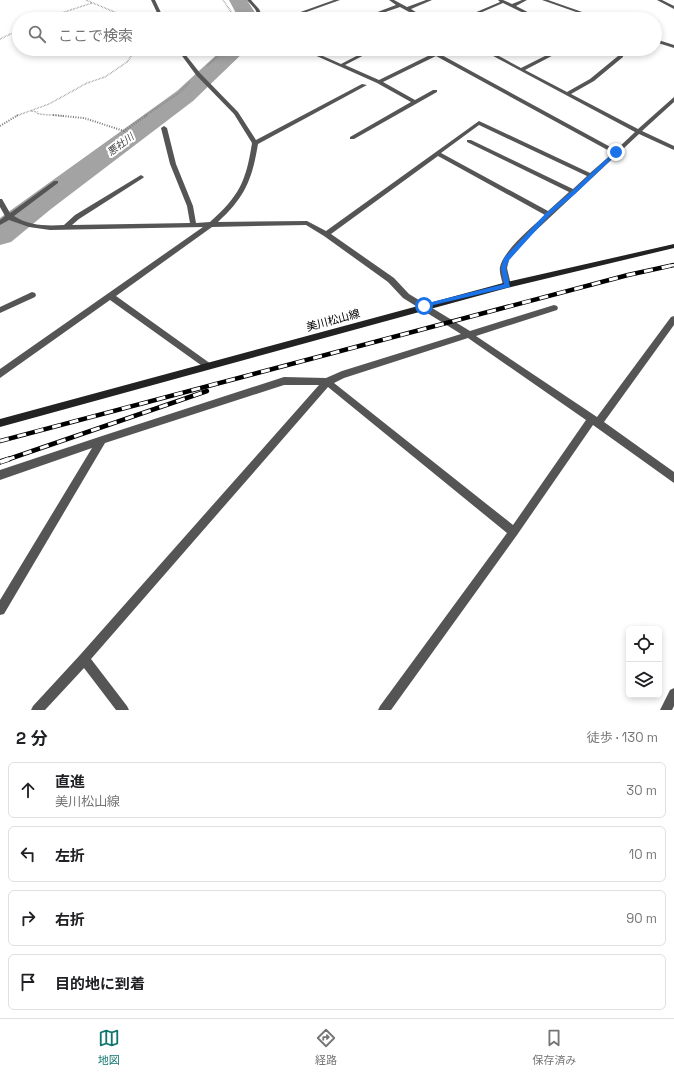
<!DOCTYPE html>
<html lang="ja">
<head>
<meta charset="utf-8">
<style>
  :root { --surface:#fff; --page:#f2f2f2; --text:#202124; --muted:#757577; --line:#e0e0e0; --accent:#0f766e }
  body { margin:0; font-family:"Space Grotesk","Noto Sans JP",sans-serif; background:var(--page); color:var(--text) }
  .controls { position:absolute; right:12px; bottom:12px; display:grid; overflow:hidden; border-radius:6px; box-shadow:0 2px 6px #0003 }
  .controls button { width:36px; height:36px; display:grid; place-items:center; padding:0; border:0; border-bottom:1px solid var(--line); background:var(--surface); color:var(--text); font:20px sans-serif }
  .stop { position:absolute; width:12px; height:12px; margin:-9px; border:3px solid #1a73e8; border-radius:50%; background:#fff }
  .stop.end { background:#1a73e8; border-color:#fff; box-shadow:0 1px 4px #0008 }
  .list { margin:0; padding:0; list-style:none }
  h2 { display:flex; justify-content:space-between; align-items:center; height:52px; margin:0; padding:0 16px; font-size:17px }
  h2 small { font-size:13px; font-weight:400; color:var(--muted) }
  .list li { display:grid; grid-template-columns:26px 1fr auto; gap:12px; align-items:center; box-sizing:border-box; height:56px; margin:0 8px 8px; padding:0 8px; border:1px solid var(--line); border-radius:6px }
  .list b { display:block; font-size:15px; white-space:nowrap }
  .list p { margin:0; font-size:13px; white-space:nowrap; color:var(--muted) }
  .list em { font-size:13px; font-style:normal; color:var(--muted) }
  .icon { flex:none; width:22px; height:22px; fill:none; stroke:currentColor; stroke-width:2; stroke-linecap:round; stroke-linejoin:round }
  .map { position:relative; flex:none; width:674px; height:710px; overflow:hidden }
  .search { position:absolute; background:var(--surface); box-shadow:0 2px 6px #0003; left:12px; right:12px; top:12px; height:44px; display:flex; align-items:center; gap:10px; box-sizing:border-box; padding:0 14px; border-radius:22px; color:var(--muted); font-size:15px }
  .sheet { height:308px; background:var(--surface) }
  nav { display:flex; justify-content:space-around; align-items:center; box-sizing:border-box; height:56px; border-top:1px solid var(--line); background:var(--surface); font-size:11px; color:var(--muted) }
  nav a { display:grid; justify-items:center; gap:2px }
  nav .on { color:var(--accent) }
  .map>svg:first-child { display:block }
</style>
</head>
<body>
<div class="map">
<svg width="674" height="710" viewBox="0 0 674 710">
  <rect width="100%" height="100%" fill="#fff"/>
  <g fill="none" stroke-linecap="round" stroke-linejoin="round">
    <!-- river -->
    <g fill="#a3a3a3" fill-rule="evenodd">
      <path d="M 229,0 L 247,0 L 259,19 L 239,19 Z"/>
      <path d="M 223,49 L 247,49 L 193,101 L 51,209 L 11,242 L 0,245 L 0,218 L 177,91 Z"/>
    </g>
    <!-- path-far1 -->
    <g stroke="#777" stroke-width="1.5" stroke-dasharray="0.5 1" stroke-linecap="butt">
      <path d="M 86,0 L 131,19"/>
      <path d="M 223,0 L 236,19"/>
      <path d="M 43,19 L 92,3"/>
      <path d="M 0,39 L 19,30"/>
      <path d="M 207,66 L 226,49"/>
      <path d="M 31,111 L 37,112 L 38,114 L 64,116"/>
      <path d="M 16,116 L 49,104 L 87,83 L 105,77 L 127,62 L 133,54 L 142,49"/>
      <path d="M 145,116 L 179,93 L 190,82"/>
    </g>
    <!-- path -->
    <g stroke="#777" stroke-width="2" stroke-dasharray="1 1.5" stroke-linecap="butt">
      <path d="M 53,115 L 84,118 L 124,131 L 147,115"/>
      <path d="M 0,126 L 18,115"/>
    </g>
    <!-- street -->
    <g fill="#555" fill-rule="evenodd">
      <path d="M 151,0 L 155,0 L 164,19 L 160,19 Z"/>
      <path d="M 247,0 L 251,0 L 259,9 L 264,19 L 260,19 L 255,9 Z"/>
      <path d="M 334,0 L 340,0 L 287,19 L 281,19 Z"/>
      <path d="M 389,0 L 394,0 L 407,7 L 426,0 L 432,0 L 411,9 L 427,19 L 422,19 L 400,7 L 365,19 L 359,19 L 396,5 Z"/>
      <path d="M 498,0 L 503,0 L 512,4 L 522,0 L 527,0 L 516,6 L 541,19 L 536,19 L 503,3 L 466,19 L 460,19 L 500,2 Z"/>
      <path d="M 542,0 L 548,0 L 602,19 L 596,19 Z"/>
      <path d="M 657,0 L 662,0 L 674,6 L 674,9 Z"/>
      <path d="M 655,39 L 674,45 L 674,48 L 655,42 Z"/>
      <path d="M 177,49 L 181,49 L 200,73 L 238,112 L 256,140 L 362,84 L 367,85 L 258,144 C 252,180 245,197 218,222 L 307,221 L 326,231 L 479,121 L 590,173 L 613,153 L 436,56 L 383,82 L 415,100 L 433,90 L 437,90 L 437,92 L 354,139 L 350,139 L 350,137 L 411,102 L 377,83 L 301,49 L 307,49 L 341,64 L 370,49 L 376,49 L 345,65 L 379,80 L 434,53 L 438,53 L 616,150 L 635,132 L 480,49 L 486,49 L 521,68 L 559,49 L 565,49 L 525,70 L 567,92 L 590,79 L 618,56 L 603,49 L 609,49 L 623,55 L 623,57 L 594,81 L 571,94 L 638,129 L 674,97 L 674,102 L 642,131 L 674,146 L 674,150 L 639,134 L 530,236 L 509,260 L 507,268 L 511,285 L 510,287 L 504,287 L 503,285 C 502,280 499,272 500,267 C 503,251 533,226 545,215 L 438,156 L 331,234 L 394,278 L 409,294 L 470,331 L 554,305 L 557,306 L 558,308 L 557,310 L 476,336 L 597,417 L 671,317 L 674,316 L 674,325 L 604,422 L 674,472 L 674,483 L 593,425 L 517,535 L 391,710 L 378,710 L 380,706 L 507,533 L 328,387 L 91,659 L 127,706 L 129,710 L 116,710 L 84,668 L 45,710 L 31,710 L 33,706 L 80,655 L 319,385 L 284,385 L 105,443 L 4,614 L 0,615 L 0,600 L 92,448 L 0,480 L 0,470 L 102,436 L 284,377 L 326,378 L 342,371 L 461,334 L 403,298 L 388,282 L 324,236 L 306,225 L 212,227 L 116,296 L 211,364 L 212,366 L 211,368 L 208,369 L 205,368 L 110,300 L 0,378 L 0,369 L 203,227 L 50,230 L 29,227 L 9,220 L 0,225 L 0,220 L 5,216 L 0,207 L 0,199 L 2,199 L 10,213 L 54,181 L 58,181 L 58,183 L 14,216 C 29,226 47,226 64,225 L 75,215 L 141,175 L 144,177 L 143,178 L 79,219 L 72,225 L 190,223 L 187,206 L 170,164 L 161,128 L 164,126 L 167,128 L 176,164 L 193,206 L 196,223 L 210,222 C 239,196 246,182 252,143 L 234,114 L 196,75 ZM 479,125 L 587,176 L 573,189 L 471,140 L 467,140 L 467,142 L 569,192 L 548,211 L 441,153 ZM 468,338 L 586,420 L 513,525 L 334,383 L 344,378 Z"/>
      <path d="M 32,292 L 35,293 L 36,295 L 35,297 L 0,313 L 0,307 Z"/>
      <path d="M 674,688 L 674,706 L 672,710 L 660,710 L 670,690 Z"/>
    </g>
    <!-- secondary -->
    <path fill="#222" fill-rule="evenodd" d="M 674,244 L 674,248 L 507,288 L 0,427 L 0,419 L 507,282 Z"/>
    <defs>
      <path id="rail-far2" d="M 669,266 L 674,265"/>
      <g id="rail-far1">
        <path d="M 0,441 L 628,275 L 674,265"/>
        <path d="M 6,460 L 207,391"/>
      </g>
      <path id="rail" d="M 0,462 L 9,459"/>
    </defs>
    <!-- rail-far2 casing -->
    <use href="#rail-far2" stroke="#000" stroke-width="3.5"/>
    <!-- rail-far1 casing -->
    <use href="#rail-far1" stroke="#000" stroke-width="4.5"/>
    <!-- rail casing -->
    <use href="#rail" stroke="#000" stroke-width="5.5"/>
    <!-- rail-far2 -->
    <use href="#rail-far2" stroke="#fff" stroke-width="2.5" stroke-dasharray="7" stroke-linecap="butt"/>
    <!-- rail-far1 -->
    <use href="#rail-far1" stroke="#fff" stroke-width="3" stroke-dasharray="9" stroke-linecap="butt"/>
    <!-- rail -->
    <use href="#rail" stroke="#fff" stroke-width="4" stroke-dasharray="12" stroke-linecap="butt"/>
  </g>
  <!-- route -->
  <path fill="#1a73e8" d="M 615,151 L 619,152 L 575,194 L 550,215 L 509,260 L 506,268 L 510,287 L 421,308 L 421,306 L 424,304 L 504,284 L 501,268 L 504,258 L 546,213 L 572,191 Z"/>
  <g text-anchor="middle" stroke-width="4" stroke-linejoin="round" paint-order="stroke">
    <!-- far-water labels -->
    <g font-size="10" font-style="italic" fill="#444" stroke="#fff">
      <text transform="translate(120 144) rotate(-37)" y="4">悪社川</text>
    </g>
    <!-- street labels -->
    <g font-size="11" fill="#000" stroke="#fff">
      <text transform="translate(333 320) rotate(-15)" y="4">美川松山線</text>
    </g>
  </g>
</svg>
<div class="controls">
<button><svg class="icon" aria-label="locate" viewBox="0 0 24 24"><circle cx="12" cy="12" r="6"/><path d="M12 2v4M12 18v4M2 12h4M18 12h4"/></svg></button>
<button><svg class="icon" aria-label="layers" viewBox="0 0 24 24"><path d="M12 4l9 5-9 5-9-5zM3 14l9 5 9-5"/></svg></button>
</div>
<div class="stop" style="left:424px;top:306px"></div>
<div class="stop end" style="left:616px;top:152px"></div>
<div class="search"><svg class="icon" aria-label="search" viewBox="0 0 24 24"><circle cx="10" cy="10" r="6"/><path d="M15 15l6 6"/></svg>ここで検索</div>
</div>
<section class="sheet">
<h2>2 分<small>徒歩 · 130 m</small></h2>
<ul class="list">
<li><svg class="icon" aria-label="ahead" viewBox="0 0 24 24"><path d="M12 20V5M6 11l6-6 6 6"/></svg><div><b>直進</b><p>美川松山線</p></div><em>30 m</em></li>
<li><svg class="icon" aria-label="left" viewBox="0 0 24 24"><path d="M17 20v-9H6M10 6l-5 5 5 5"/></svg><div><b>左折</b></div><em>10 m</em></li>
<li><svg class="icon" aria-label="right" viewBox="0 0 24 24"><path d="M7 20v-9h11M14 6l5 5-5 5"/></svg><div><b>右折</b></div><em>90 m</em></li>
<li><svg class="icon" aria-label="arrive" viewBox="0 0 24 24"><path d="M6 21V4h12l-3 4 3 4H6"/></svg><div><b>目的地に到着</b></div></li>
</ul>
</section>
<nav>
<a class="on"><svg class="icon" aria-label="map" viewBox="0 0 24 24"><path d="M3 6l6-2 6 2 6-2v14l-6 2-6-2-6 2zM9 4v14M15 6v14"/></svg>地図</a>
<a><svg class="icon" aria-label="directions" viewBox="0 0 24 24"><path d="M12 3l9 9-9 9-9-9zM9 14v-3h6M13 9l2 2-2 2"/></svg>経路</a>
<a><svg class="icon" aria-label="saved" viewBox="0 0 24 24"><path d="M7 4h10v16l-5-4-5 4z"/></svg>保存済み</a>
</nav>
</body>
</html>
